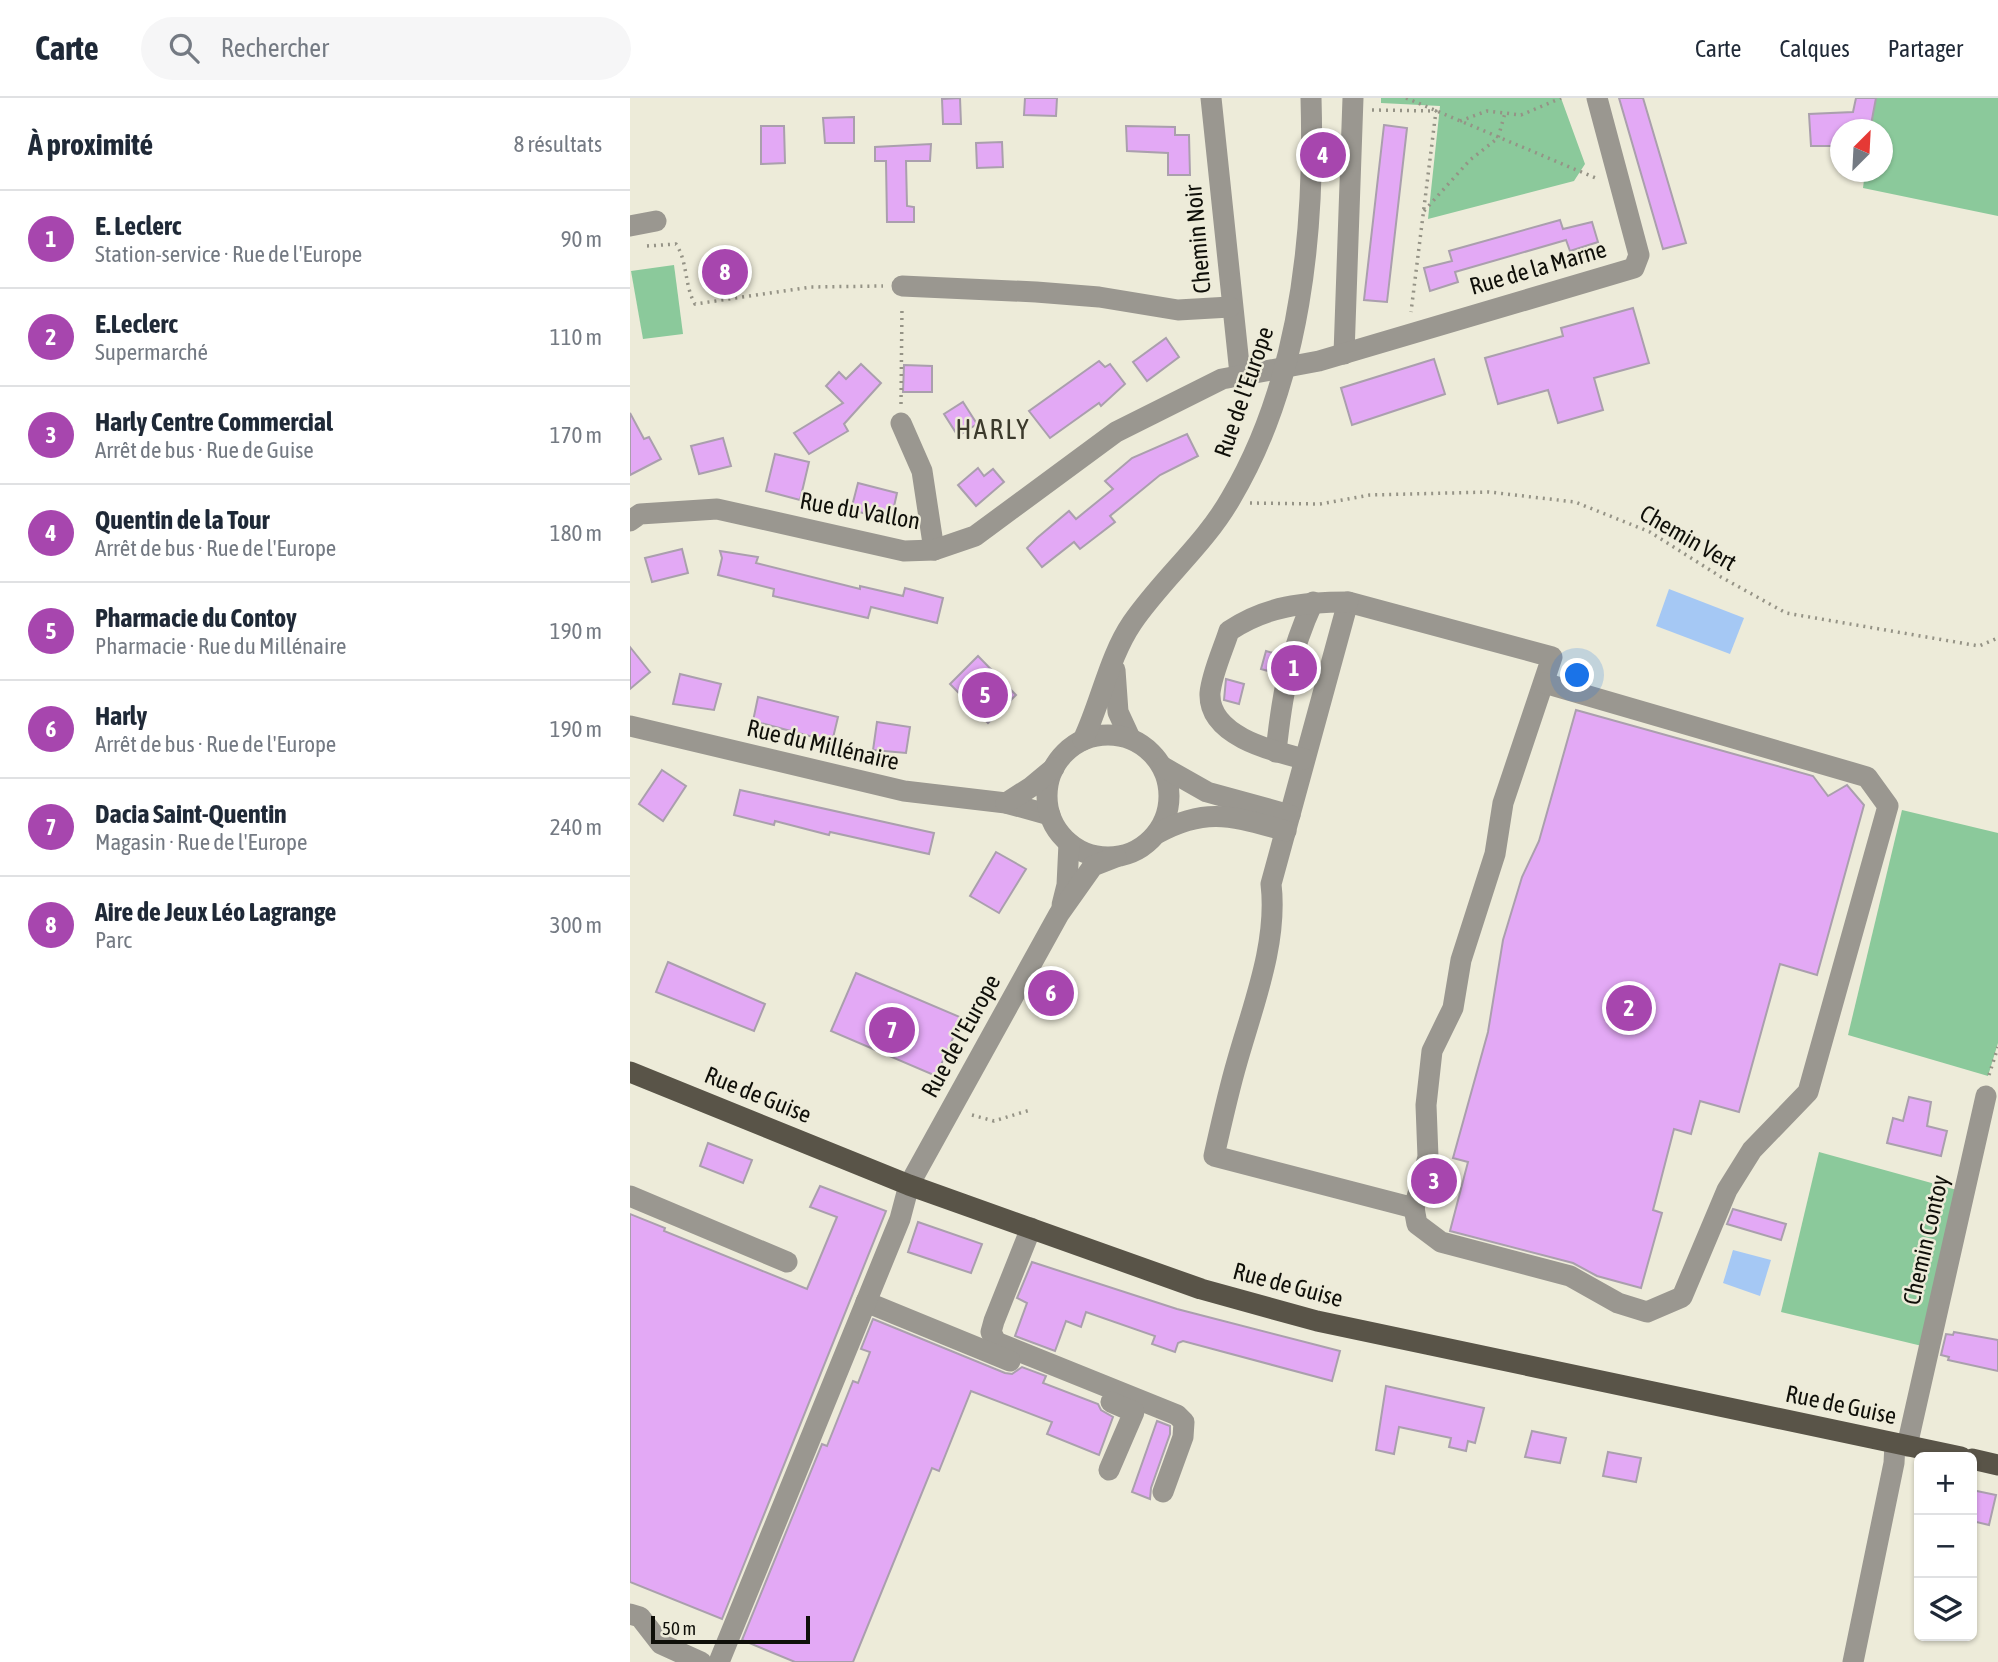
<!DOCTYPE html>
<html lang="fr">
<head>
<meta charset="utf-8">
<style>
  :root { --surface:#fff; --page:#f6f6f7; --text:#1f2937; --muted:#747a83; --line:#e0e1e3; --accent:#a746ae }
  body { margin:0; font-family:"Asap Condensed",sans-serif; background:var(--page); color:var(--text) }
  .controls { position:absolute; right:21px; bottom:21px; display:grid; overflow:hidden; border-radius:10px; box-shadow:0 2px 5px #0004 }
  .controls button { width:63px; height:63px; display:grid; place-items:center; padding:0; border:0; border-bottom:2px solid var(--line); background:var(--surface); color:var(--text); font:35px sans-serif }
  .compass { position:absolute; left:1200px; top:21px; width:63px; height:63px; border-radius:50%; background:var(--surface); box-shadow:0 2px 5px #0004; rotate:24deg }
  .scale { position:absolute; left:21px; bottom:18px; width:159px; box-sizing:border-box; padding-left:7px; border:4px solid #0f0f09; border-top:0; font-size:19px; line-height:24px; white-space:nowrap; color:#0f0f09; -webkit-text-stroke:5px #edebd9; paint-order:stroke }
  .you { position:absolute; left:948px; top:578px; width:24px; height:24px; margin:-18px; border:5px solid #fff; border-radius:50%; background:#1a73e8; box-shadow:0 0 0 10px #1a73e833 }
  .badge { display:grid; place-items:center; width:46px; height:46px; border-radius:50%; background:var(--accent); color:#fff; font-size:23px; font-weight:700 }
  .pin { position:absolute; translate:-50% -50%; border:4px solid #fff; box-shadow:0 2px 7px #0006 }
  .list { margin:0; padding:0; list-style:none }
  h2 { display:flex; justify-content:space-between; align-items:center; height:91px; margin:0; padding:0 28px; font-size:30px }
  h2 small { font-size:23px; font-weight:400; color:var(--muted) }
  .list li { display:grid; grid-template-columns:46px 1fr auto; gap:21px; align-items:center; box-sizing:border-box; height:98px; padding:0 28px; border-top:2px solid var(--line) }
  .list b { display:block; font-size:26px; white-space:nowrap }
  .list p { margin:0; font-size:23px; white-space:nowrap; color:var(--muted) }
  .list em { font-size:23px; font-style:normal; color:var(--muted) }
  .icon { flex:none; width:38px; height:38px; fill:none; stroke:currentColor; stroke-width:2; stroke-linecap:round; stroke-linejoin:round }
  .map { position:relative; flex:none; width:1368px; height:1564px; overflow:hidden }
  header { display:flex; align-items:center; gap:42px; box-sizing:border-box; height:98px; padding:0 35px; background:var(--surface); border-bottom:2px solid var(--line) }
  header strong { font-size:33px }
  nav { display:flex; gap:38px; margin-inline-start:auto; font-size:24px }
  .search { width:490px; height:63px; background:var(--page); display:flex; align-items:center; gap:18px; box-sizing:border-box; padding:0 24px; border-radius:38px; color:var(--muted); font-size:26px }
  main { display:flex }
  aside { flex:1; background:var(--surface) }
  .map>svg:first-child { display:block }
</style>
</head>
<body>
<header>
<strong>Carte</strong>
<div class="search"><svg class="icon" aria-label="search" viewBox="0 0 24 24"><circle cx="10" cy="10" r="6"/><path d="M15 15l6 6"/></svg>Rechercher</div>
<nav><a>Carte</a><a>Calques</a><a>Partager</a></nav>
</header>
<main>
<aside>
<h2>À proximité<small>8 résultats</small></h2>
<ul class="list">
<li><span class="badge">1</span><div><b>E. Leclerc</b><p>Station-service · Rue de l'Europe</p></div><em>90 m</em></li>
<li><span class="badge">2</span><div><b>E.Leclerc</b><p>Supermarché</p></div><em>110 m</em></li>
<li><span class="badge">3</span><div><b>Harly Centre Commercial</b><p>Arrêt de bus · Rue de Guise</p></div><em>170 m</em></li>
<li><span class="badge">4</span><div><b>Quentin de la Tour</b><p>Arrêt de bus · Rue de l'Europe</p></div><em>180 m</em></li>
<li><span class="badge">5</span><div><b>Pharmacie du Contoy</b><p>Pharmacie · Rue du Millénaire</p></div><em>190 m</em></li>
<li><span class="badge">6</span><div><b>Harly</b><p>Arrêt de bus · Rue de l'Europe</p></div><em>190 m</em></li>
<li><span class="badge">7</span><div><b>Dacia Saint-Quentin</b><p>Magasin · Rue de l'Europe</p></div><em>240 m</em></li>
<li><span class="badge">8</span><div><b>Aire de Jeux Léo Lagrange</b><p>Parc</p></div><em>300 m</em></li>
</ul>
</aside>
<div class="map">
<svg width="1368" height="1564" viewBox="0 0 1368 1564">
  <rect width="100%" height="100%" fill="#edebd9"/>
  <!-- green -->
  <g fill="#8bc99b">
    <path d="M 751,0 L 931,0 L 955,66 L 944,83 L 798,121 L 810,8 L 751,5 Z"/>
    <path d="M 1246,0 L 1368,0 L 1368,118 L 1233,90 L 1235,74 L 1252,74 L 1252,32 L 1240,31 Z"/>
    <path d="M 44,167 L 53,236 L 13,241 L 1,173 Z"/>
    <path d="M 1272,712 L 1368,735 L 1368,945 L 1358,978 L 1218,937 Z"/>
    <path d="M 1189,1054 L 1327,1092 L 1292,1248 L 1151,1214 Z"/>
  </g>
  <!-- water -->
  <g fill="#a5c8f4">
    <path d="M 1039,491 L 1114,520 L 1100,556 L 1026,528 Z"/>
    <path d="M 1103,1152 L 1141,1162 L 1130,1198 L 1093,1185 Z"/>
  </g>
  <!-- building -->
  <g fill="#e3a9f5" stroke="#aa9fad" stroke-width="2">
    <path d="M 330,0 L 331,26 L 313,26 L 312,1 Z"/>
    <path d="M 395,0 L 427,0 L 426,18 L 394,17 Z"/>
    <path d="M 989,0 L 1013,0 L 1056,145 L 1033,151 Z"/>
    <path d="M 1226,0 L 1246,0 L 1240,32 L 1210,32 L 1210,48 L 1181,48 L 1179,16 L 1223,14 Z"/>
    <path d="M 224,19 L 224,45 L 195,45 L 193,20 Z"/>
    <path d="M 754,27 L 777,30 L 757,204 L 734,202 Z"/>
    <path d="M 131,28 L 154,28 L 155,65 L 131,66 Z"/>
    <path d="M 496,28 L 545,29 L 545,37 L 559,37 L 560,77 L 538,77 L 538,55 L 497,53 Z"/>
    <path d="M 372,44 L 373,69 L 347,70 L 346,45 Z"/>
    <path d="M 301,46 L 300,63 L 276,63 L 277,108 L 284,109 L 284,124 L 257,124 L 256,63 L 245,63 L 245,49 Z"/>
    <path d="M 930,122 L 933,131 L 962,124 L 968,144 L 940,153 L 936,142 L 825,174 L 828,184 L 800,193 L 794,170 L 822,163 L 819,153 Z"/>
    <path d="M 1003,210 L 1019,265 L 964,280 L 973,312 L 928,325 L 918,292 L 868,306 L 855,260 L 933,238 L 931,230 Z"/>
    <path d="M 536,240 L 549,259 L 517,283 L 503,264 Z"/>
    <path d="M 804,261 L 815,296 L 722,327 L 711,290 Z"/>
    <path d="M 469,263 L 475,269 L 480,266 L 495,286 L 471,308 L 469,305 L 420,340 L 399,313 Z"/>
    <path d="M 231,266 L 251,285 L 214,326 L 218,333 L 179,356 L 164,335 L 213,305 L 196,288 L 209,274 L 216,281 Z"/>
    <path d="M 274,267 L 302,268 L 302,294 L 273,294 Z"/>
    <path d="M 333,304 L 347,326 L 328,338 L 314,316 Z"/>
    <path d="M 0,315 L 14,341 L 19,339 L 31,361 L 0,377 Z"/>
    <path d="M 557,336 L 568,358 L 530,377 L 480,418 L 485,424 L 450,451 L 444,444 L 412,469 L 397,450 L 407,440 L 439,413 L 446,421 L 483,391 L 475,383 L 502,360 Z"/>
    <path d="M 93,340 L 101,368 L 69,376 L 61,348 Z"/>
    <path d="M 145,356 L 179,364 L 170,402 L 136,393 Z"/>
    <path d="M 348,370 L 354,378 L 363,371 L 374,384 L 346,408 L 328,387 Z"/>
    <path d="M 228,385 L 267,395 L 261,422 L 221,412 Z"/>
    <path d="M 52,451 L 58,475 L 22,484 L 15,460 Z"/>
    <path d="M 90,453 L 128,459 L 126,465 L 230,491 L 230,488 L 273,498 L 275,490 L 313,500 L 307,525 L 241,509 L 238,520 L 143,498 L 144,491 L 88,477 L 92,460 Z"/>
    <path d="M 0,549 L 20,574 L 0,591 Z"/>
    <path d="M 636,553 L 650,557 L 645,575 L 631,571 Z"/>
    <path d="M 348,558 L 386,597 L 358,625 L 320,586 Z"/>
    <path d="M 50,576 L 91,586 L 84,612 L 43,606 Z"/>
    <path d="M 596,581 L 614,586 L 609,606 L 594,602 Z"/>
    <path d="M 128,599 L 208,619 L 202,644 L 123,623 Z"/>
    <path d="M 946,612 L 1183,678 L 1198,698 L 1217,687 L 1234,707 L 1187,877 L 1150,866 L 1109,1014 L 1070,1003 L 1061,1036 L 1044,1031 L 1023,1112 L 1032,1115 L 1011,1190 L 967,1178 L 943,1165 L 820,1133 L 838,1064 L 823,1060 L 858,934 L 873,842 L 892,779 L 909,743 Z"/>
    <path d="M 247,624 L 280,629 L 276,655 L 243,652 Z"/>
    <path d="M 32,672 L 56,688 L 33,723 L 9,706 Z"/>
    <path d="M 110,692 L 304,735 L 299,756 L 200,734 L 199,737 L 145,723 L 144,727 L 104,717 Z"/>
    <path d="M 366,754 L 396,771 L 369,815 L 340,798 Z"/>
    <path d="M 38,864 L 135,906 L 124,933 L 26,894 Z"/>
    <path d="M 226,875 L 332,920 L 306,978 L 201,933 Z"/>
    <path d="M 1279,999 L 1301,1004 L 1297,1028 L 1317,1033 L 1311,1058 L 1257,1045 L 1263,1020 L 1273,1023 Z"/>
    <path d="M 78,1045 L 122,1062 L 113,1085 L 70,1068 Z"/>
    <path d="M 190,1088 L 256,1113 L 92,1521 L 0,1484 L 0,1116 L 35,1130 L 34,1133 L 177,1191 L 207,1119 L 180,1109 Z"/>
    <path d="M 1103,1111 L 1156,1126 L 1151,1142 L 1097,1126 Z"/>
    <path d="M 288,1124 L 352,1146 L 341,1175 L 278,1154 Z"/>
    <path d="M 402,1164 L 547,1211 L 710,1253 L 702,1283 L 553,1243 L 548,1245 L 545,1254 L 522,1246 L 525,1238 L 456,1214 L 451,1229 L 436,1223 L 425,1253 L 385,1238 L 397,1205 L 387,1200 Z"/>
    <path d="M 243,1221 L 375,1275 L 382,1276 L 392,1269 L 416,1278 L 413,1285 L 468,1306 L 471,1312 L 483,1319 L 469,1357 L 417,1336 L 422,1324 L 341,1293 L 309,1373 L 302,1370 L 223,1564 L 165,1564 L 112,1542 L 192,1346 L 197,1348 L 223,1283 L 228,1285 L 240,1254 L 231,1251 Z"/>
    <path d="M 1324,1234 L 1368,1242 L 1368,1273 L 1318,1262 L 1319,1259 L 1311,1257 L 1316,1236 L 1323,1237 Z"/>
    <path d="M 756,1288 L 854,1310 L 845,1345 L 838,1343 L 836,1353 L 819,1349 L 821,1340 L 769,1329 L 764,1356 L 746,1352 Z"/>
    <path d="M 527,1323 L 540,1328 L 540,1336 L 521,1390 L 520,1401 L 502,1394 Z"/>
    <path d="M 902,1333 L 936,1340 L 930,1365 L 895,1359 Z"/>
    <path d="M 978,1354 L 1011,1360 L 1006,1384 L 973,1378 Z"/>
    <path d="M 1342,1392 L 1366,1397 L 1359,1427 L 1342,1423 Z"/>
  </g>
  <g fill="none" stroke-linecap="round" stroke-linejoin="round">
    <!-- path -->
    <g stroke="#959386" stroke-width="3.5" stroke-dasharray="2 5" stroke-linecap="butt">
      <path d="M 776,0 L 968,81"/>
      <path d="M 742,12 L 806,13 L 781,214"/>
      <path d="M 830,23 L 857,13 L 891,17 L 931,0"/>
      <path d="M 794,113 L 840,62 L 868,40 L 875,15"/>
      <path d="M 17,148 L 46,146 C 58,164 54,187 65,206 L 181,189 L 253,188"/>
      <path d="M 271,306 L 272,208"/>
      <path d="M 620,405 L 690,406 L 740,397 L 859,394 L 945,404 L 1020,434 L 1091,479 L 1156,515 L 1349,548 L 1368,540"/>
      <path d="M 1359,977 L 1368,949"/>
      <path d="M 342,1017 L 364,1023 L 400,1012"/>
    </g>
    <!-- minor -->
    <g stroke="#9a9790" stroke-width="21">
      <path d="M 581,0 L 610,276"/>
      <path d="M 0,128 L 26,123"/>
      <path d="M 272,188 L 406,194 L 469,199 L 548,212 L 600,209"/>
      <path d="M 714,256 L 723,0"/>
      <path d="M 271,325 L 292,373 L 304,452"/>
      <path d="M 0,423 L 10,416 L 87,411 L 274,453 L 304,452 L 345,438 L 486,334 L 592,281 L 689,263 L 1004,170 L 1009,157 L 967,0"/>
      <path d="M 718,504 L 922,559 L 873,705 L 865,756 L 831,862 L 823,910 L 802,953 L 796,1007 L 798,1059 L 784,1110 L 584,1058 C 591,1027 598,995 607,964 C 623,907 648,845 641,786 Z"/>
      <path d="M 485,572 L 488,614 L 500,640"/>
      <path d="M 0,628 L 274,693 L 376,705 L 420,717"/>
      <circle cx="478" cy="698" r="61"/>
      <path d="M 453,642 C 471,604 479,559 502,525 C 532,481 575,446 601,400 C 671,282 685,134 681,0"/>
      <path d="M 646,654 C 652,598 659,556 683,504"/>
      <path d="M 674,661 C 642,653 578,638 580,595 C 582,575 593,552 599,533 C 636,508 674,504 718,504"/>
      <path d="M 533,669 L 577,694 L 660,717"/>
      <path d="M 376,705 L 401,689 L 424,670"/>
      <path d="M 528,735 C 578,708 604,719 656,733"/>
      <path d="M 432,807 L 437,787 L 439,745"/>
      <path d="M 0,1098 L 157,1164"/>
      <path d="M 784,1110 L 787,1126 L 811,1144 L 940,1178 L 988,1205 L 1017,1214 L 1052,1199 L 1097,1092 L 1122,1052 L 1178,994 L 1258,708 L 1237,679 L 914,585"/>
      <path d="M 401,1130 L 364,1223 L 361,1234 L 366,1244 L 547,1317 L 554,1324 L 553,1339 L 533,1394"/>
      <path d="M 236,1204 L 380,1263"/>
      <path d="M 1277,1348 L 1356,998"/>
      <path d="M 479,1372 L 504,1314 L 481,1304"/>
      <path d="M 0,1516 L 10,1519 L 31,1546 L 71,1564"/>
      <path d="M 89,1564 L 270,1121 L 279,1087 L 429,816 L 463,768 L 486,759"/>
      <path d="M 1223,1564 L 1264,1365 L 1265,1346"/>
    </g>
    <!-- major -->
    <g stroke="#595448" stroke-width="21">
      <path d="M 0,974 L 279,1087 L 571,1191 L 687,1223 L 1331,1359"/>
      <path d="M 1342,1361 L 1368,1367"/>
    </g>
  </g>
  <g text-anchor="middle" stroke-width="5" stroke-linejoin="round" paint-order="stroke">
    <!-- street labels -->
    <g font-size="24" fill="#0f0f09" stroke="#edebd9">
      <text transform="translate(568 141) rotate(-95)" y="8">Chemin Noir</text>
      <text transform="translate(908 170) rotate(-16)" y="8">Rue de la Marne</text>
      <text transform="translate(614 294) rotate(-71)" y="8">Rue de l'Europe</text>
      <text transform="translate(230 413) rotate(10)" y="8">Rue du Vallon</text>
      <text transform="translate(1058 440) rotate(30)" y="8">Chemin Vert</text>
      <text transform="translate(193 647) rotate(13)" y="8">Rue du Millénaire</text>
      <text transform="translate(331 938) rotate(-61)" y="8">Rue de l'Europe</text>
      <text transform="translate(128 997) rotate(22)" y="8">Rue de Guise</text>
      <text transform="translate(1296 1142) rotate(-77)" y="8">Chemin Contoy</text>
      <text transform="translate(658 1187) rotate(15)" y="8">Rue de Guise</text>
      <text transform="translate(1211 1307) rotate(12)" y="8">Rue de Guise</text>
    </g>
    <!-- quarter labels -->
    <g font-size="28" letter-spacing="2" fill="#3c3a2c" stroke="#edebd9">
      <text x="363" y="341">HARLY</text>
    </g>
  </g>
</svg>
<div class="controls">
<button>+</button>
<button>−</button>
<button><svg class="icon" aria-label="layers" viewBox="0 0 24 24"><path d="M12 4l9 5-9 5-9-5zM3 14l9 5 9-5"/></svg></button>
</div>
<svg class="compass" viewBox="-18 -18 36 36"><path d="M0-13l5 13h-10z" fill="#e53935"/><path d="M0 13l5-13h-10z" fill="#747a83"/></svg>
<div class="scale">50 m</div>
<div class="you"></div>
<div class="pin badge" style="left:664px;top:570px">1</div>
<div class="pin badge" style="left:999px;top:910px">2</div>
<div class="pin badge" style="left:804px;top:1083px">3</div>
<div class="pin badge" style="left:693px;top:57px">4</div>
<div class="pin badge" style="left:355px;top:597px">5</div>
<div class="pin badge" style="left:421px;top:895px">6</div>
<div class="pin badge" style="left:262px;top:932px">7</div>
<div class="pin badge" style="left:95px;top:174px">8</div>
</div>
</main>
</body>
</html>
